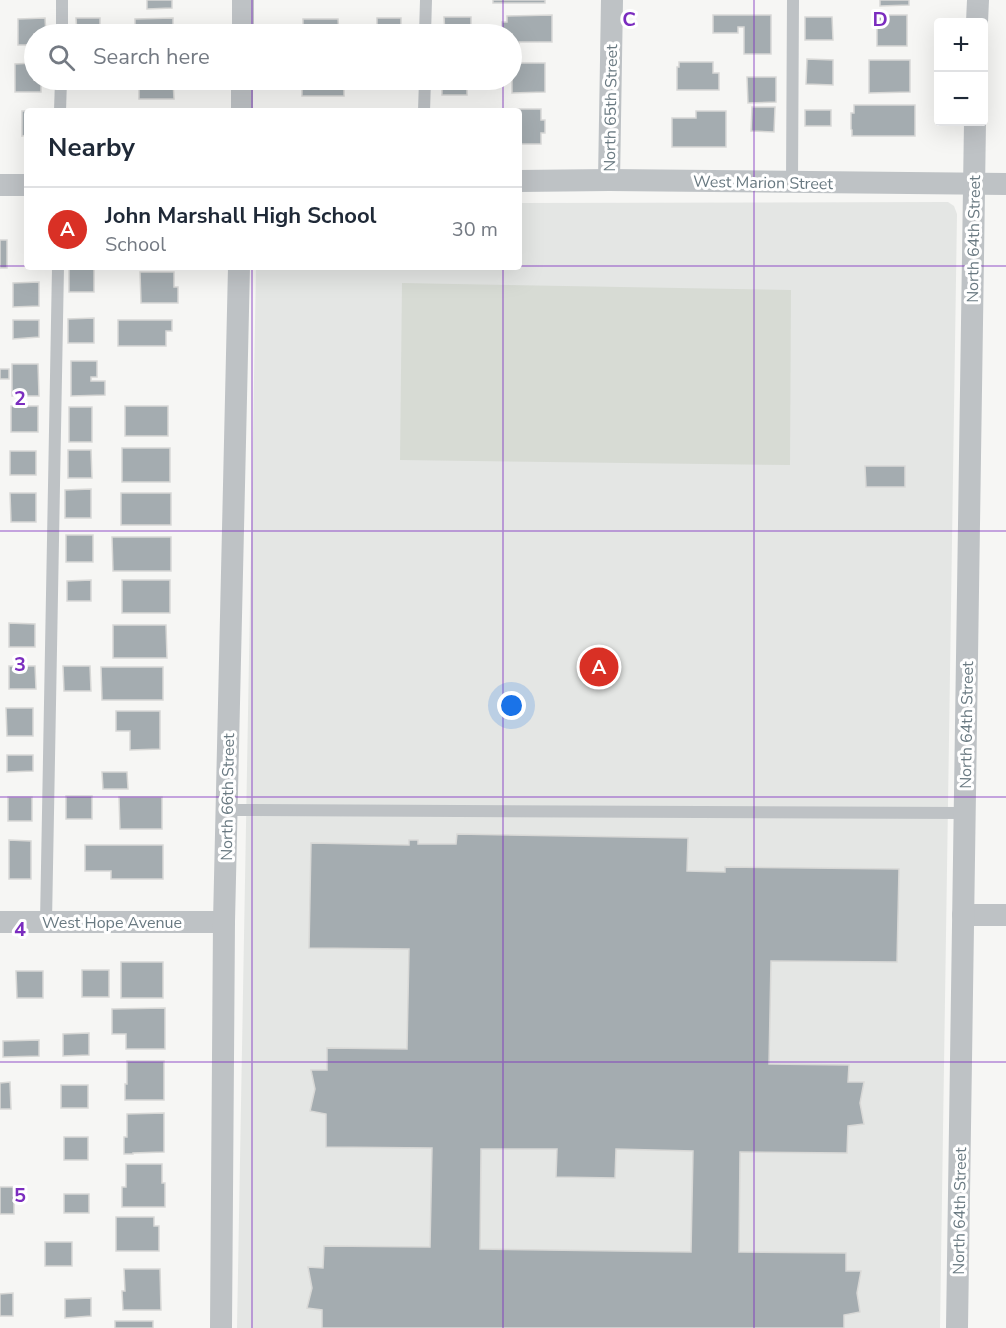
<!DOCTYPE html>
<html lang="en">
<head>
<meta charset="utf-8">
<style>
  :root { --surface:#fff; --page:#f2f2f3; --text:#1f2937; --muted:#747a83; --line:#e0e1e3; --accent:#d93025 }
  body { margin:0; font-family:"Nunito Sans",sans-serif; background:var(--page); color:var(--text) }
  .controls { position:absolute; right:18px; top:18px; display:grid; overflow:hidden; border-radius:6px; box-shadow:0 6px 24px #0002 }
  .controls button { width:54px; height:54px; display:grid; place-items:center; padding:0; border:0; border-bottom:2px solid var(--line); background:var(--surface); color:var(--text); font:30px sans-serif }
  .you { position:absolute; left:512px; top:706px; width:21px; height:21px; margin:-15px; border:4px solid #fff; border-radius:50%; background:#1a73e8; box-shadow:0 0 0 9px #1a73e833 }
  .badge { display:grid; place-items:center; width:39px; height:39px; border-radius:50%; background:var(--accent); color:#fff; font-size:20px; font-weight:700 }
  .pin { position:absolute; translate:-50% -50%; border:3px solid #fff; box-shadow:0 2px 6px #0006 }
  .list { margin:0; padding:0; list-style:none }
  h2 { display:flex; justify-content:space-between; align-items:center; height:78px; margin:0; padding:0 24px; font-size:26px }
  h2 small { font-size:20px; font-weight:400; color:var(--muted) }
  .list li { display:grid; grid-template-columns:39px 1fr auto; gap:18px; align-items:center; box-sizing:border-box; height:84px; padding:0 24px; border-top:2px solid var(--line) }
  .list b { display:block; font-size:22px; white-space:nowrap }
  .list p { margin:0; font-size:20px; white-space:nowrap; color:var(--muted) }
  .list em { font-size:20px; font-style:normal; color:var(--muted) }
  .icon { flex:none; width:33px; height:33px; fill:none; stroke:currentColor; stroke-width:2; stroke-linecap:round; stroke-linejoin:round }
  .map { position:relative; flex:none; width:1006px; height:1328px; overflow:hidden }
  .search { position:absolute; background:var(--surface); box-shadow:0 6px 24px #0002; left:24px; top:24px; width:498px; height:66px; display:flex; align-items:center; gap:15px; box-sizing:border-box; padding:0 21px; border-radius:33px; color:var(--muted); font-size:22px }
  .panel { position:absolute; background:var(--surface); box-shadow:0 6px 24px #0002; left:24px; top:108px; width:498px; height:162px; border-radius:6px }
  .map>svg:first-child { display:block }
</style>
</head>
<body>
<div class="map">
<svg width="1006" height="1328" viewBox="0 0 1006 1328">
  <rect width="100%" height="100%" fill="#f6f6f4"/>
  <!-- built -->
  <path fill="#e4e6e4" d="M 948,202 L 954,206 L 957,214 L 940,1328 L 237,1328 L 256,267 L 519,267 L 519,203 Z"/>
  <!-- green -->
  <path fill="#d7dbd4" d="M 402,283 L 791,290 L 790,465 L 400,460 Z"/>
  <!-- building -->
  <g fill="#a4acb0" stroke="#d8d8d6" stroke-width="1.5" fill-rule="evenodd">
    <path d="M 147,0 L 172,0 L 172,8 L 147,9 Z"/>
    <rect x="493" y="0" width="52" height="3"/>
    <path d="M 880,0 L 909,0 L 909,5 L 880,6 Z"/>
    <path d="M 552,15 L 552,42 L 519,42 L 519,48 L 512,48 L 512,34 L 502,34 L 502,22 L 507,22 L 507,16 Z"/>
    <path d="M 713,15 L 771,15 L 771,54 L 744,54 L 744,27 L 738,27 L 738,33 L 713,33 Z"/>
    <rect x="877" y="15" width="30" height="31"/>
    <path d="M 444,17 L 471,17 L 471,34 L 445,34 Z"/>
    <path d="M 805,17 L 832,17 L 833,40 L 805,40 Z"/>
    <path d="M 45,18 L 46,34 L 34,34 L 34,45 L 18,45 L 18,19 Z"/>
    <path d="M 76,18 L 100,18 L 100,34 L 77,34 Z"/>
    <path d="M 173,18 L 173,34 L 135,34 L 135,19 Z"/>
    <rect x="377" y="18" width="24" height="16"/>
    <path d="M 303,19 L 338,19 L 339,34 L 303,34 Z"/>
    <path d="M 807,59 L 833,60 L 833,85 L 806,84 Z"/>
    <path d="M 869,60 L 910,60 L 910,92 L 869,93 Z"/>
    <path d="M 679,62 L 713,62 L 713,73 L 719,73 L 719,90 L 677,90 L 677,67 L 679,67 Z"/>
    <path d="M 34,63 L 34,80 L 41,80 L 41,92 L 15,92 L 15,64 Z"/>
    <path d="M 512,63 L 545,63 L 545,92 L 512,93 Z"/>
    <path d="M 747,77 L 776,77 L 776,102 L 748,103 Z"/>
    <rect x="72" y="80" width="19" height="7"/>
    <path d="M 139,80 L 173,80 L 174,99 L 139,99 Z"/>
    <rect x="302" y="80" width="42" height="16"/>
    <rect x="442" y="80" width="25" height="15"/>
    <path d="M 854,105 L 915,105 L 915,136 L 852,136 L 852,130 L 851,129 L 851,113 L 854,113 Z"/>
    <path d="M 752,107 L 775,107 L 774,132 L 751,131 Z"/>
    <path d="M 508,109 L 541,109 L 541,120 L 545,120 L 545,133 L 541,133 L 541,144 L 519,144 L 519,111 L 508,111 Z"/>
    <rect x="805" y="110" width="26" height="16"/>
    <path d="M 22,111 L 45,111 L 27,111 L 27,135 L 22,136 Z"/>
    <path d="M 696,111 L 726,111 L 726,147 L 672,147 L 672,118 L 696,118 Z"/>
    <rect x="0" y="240" width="7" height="28"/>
    <rect x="69" y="268" width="25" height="24"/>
    <path d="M 140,272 L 174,272 L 174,287 L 178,287 L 178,303 L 141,303 Z"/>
    <path d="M 39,282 L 39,306 L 13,307 L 13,283 Z"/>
    <path d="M 94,318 L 94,343 L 68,343 L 68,319 Z"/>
    <path d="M 13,320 L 39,320 L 39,337 L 13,339 Z"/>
    <path d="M 118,320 L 172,320 L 172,331 L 166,331 L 166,346 L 118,346 Z"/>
    <path d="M 71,361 L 97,361 L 97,377 L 91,377 L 91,381 L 105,381 L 105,395 L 71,396 Z"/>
    <path d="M 12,364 L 38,364 L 39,396 L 12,396 Z"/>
    <rect x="0" y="369" width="9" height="10"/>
    <rect x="11" y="406" width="27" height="26"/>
    <rect x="125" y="406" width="43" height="30"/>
    <rect x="69" y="407" width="23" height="35"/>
    <rect x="122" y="448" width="48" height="34"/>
    <path d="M 68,450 L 91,450 L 92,478 L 68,478 Z"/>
    <rect x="10" y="451" width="26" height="24"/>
    <path d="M 865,466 L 905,466 L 905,487 L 866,487 Z"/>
    <path d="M 91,489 L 91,518 L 65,518 L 65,490 Z"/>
    <path d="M 10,493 L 36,493 L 36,522 L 11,522 Z"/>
    <rect x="121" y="493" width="50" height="32"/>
    <rect x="66" y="535" width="27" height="27"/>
    <path d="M 112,537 L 171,537 L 171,571 L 113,571 Z"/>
    <path d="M 91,580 L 91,601 L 67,601 L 67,581 Z"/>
    <rect x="122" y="580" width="48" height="33"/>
    <path d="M 9,623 L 35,624 L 35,647 L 9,647 Z"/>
    <path d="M 113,625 L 166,625 L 167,658 L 113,658 Z"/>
    <path d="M 9,666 L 35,666 L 36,689 L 9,689 Z"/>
    <path d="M 63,666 L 90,666 L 91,691 L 64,691 Z"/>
    <path d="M 101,667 L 163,667 L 163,700 L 102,700 Z"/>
    <path d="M 6,708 L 33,708 L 33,736 L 7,736 Z"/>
    <path d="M 116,711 L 160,711 L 160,749 L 130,750 L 130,731 L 116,731 Z"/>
    <path d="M 7,755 L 33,755 L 33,771 L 7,772 Z"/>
    <path d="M 102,772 L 127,772 L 128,789 L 103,789 Z"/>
    <rect x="66" y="796" width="26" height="23"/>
    <rect x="8" y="797" width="24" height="24"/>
    <path d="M 119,797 L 162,797 L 162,829 L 120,829 Z"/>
    <path d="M 457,834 L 688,838 L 687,871 L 725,872 L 725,867 L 899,869 L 897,962 L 771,961 L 769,1064 L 849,1065 L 848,1082 L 864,1082 L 860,1103 L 864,1124 L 848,1126 L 847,1153 L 740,1152 L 739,1252 L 846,1253 L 846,1271 L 861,1271 L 857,1293 L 860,1312 L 844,1315 L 844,1328 L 322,1328 L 322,1310 L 307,1308 L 312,1288 L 308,1267 L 323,1268 L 324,1246 L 430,1247 L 432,1148 L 326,1147 L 326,1114 L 310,1111 L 315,1089 L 311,1070 L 327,1070 L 327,1048 L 407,1049 L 409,949 L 309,948 L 311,843 L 409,845 L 409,840 L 418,840 L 418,844 L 456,844 ZM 481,1149 L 557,1149 L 556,1177 L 615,1178 L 616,1149 L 693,1151 L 691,1252 L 480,1249 Z"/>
    <path d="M 9,840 L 31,841 L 31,879 L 9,879 Z"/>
    <path d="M 85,845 L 163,845 L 163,879 L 111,879 L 111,871 L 85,871 Z"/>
    <rect x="121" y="962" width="42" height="36"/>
    <rect x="82" y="970" width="27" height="27"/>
    <path d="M 16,971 L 43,971 L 43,998 L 17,998 Z"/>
    <path d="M 165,1008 L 165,1049 L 126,1049 L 126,1034 L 112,1034 L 112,1009 Z"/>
    <path d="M 89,1033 L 89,1055 L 63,1056 L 63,1034 Z"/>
    <path d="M 39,1040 L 39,1056 L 3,1057 L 3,1041 Z"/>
    <path d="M 127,1061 L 164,1061 L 164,1100 L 125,1100 L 125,1084 L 127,1084 Z"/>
    <path d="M 10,1082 L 11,1109 L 0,1109 L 0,1083 Z"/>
    <rect x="61" y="1085" width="27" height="23"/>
    <path d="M 164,1113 L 164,1152 L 133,1153 L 133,1154 L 124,1154 L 124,1137 L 127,1137 L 127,1114 Z"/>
    <rect x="64" y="1137" width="24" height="23"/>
    <path d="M 126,1164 L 162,1164 L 162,1183 L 165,1183 L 165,1207 L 122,1207 L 122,1187 L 126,1187 Z"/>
    <rect x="0" y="1187" width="14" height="27"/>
    <rect x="64" y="1194" width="25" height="19"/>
    <path d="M 116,1217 L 154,1217 L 154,1226 L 159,1226 L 159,1251 L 116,1251 Z"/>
    <rect x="45" y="1242" width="27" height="24"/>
    <path d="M 124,1269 L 160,1269 L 161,1310 L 123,1310 L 122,1291 L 125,1291 Z"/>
    <path d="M 13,1293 L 13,1316 L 0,1316 L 0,1294 Z"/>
    <path d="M 91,1298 L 91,1316 L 65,1318 L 65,1299 Z"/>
    <rect x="115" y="1321" width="38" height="7"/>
  </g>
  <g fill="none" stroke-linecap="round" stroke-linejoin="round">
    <!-- lane -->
    <g stroke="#bec2c5" stroke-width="12">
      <path d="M 62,34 L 62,0"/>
      <path d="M 425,34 L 426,0"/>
      <path d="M 60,111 L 61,80"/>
      <path d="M 424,111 L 425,80"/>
      <path d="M 792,182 L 793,0"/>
      <path d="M 226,810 L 965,813"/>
      <path d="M 46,922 L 58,267"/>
    </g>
    <!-- street -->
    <g stroke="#bec2c5" stroke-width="22">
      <path d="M 977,22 L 978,0"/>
      <path d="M 243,34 L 243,0"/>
      <path d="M 242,111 L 242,80"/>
      <path d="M 609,180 L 612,0"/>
      <path d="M 519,181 L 609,180 L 1006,184"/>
      <path d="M 0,185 L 27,185"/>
      <path d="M 963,915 L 1006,915"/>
      <path d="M 0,922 L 224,922"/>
      <path d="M 221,1328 L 224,922 L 239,267"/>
      <path d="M 957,1328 L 975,122"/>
    </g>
  </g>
  <!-- grid -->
  <path fill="none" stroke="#7b2cbf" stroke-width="1.5" stroke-opacity="0.55" d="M 252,0 L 252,34M 503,0 L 503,34M 754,0 L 754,1328M 252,80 L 252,111M 503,80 L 503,111M 0,266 L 27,266M 519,266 L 1006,266M 252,267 L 252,1328M 503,267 L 503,1328M 0,531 L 1006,531M 0,797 L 1006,797M 0,1062 L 1006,1062"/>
  <g text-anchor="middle" stroke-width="6" stroke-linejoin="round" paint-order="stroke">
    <!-- street labels -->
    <g font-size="16" fill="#697981" stroke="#fff">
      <text transform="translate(610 108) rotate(-89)" y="6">North 65th Street</text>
      <text transform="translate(763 182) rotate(1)" y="6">West Marion Street</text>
      <text transform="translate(973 239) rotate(-89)" y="6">North 64th Street</text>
      <text transform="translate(966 725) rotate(-89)" y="6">North 64th Street</text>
      <text transform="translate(227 797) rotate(-89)" y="6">North 66th Street</text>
      <text x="112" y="928">West Hope Avenue</text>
      <text transform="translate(959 1211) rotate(-89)" y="6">North 64th Street</text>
    </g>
  </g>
  <g font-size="20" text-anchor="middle" font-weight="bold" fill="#7b2cbf" stroke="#fff" stroke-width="6" stroke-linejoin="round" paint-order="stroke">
    <text x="629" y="26">C</text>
    <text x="880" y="26">D</text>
    <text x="20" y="405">2</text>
    <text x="20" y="671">3</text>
    <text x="20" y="936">4</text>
    <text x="20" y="1202">5</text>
  </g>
</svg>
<div class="controls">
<button>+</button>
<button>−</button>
</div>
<div class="you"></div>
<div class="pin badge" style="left:599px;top:667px">A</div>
<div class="search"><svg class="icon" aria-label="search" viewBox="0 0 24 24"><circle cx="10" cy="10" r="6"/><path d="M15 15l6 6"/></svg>Search here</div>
<section class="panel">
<h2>Nearby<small></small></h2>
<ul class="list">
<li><span class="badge">A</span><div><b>John Marshall High School</b><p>School</p></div><em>30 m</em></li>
</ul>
</section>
</div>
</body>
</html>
